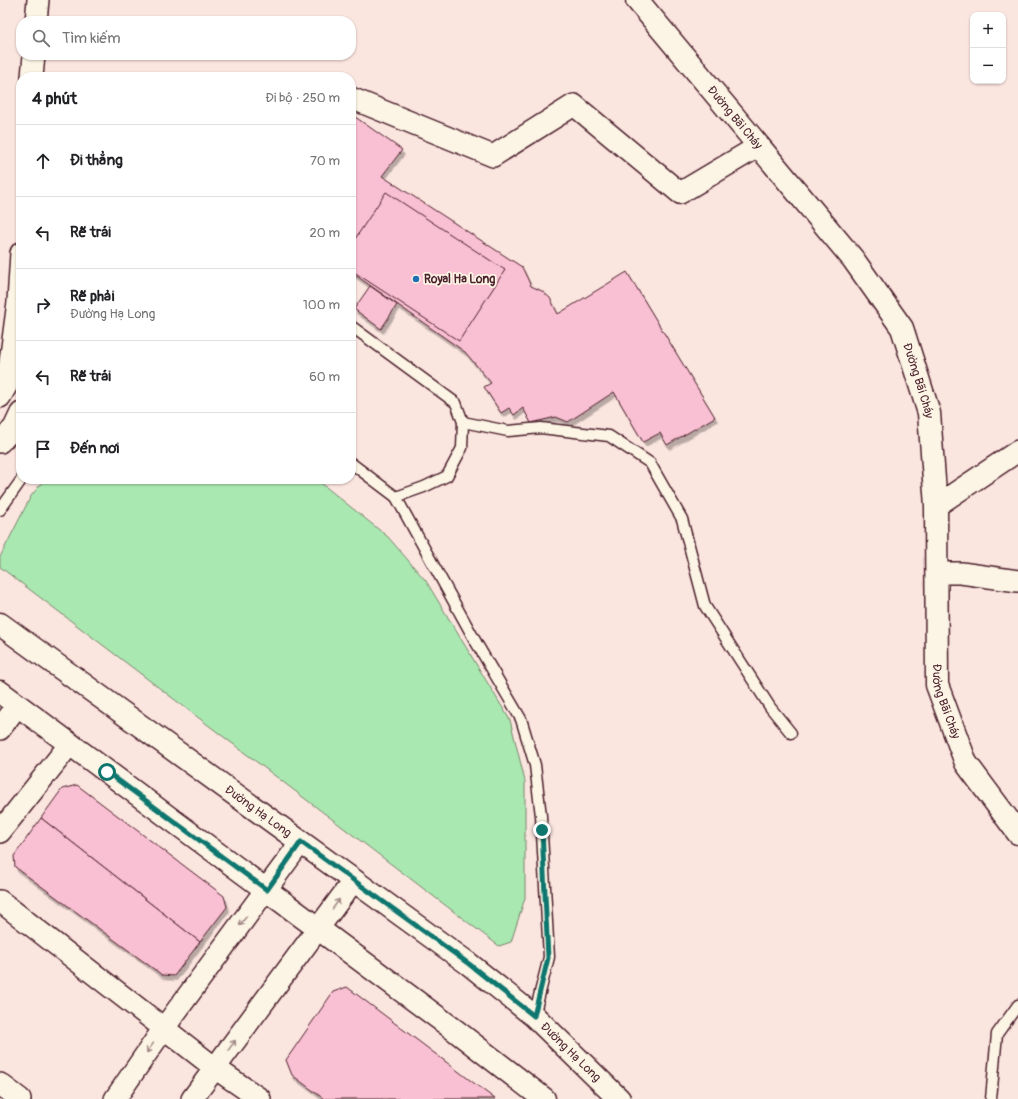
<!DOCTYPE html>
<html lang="vi">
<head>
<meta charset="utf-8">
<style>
  :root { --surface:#fff; --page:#f2f2f2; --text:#202124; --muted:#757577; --line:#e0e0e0 }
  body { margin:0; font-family:Pangolin,sans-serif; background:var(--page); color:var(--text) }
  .controls { position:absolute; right:12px; top:12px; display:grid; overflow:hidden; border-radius:8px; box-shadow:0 1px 3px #0004 }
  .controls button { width:36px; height:36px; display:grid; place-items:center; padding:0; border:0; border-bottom:1px solid var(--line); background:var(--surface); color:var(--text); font:20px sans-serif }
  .stop { position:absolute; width:12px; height:12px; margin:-9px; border:3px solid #0f766e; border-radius:50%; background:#fff }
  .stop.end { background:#0f766e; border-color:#fff; box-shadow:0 1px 4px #0008 }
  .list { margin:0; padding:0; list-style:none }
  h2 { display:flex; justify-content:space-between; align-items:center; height:52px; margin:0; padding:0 16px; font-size:17px }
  h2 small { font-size:13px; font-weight:400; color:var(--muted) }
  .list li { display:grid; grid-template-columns:26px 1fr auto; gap:12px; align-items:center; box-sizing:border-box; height:72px; padding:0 16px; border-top:1px solid var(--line) }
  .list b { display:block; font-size:15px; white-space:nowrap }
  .list p { margin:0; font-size:13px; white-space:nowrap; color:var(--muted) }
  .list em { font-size:13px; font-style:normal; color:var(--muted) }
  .icon { flex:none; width:22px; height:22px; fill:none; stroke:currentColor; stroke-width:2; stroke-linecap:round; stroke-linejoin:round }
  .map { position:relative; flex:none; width:1018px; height:1099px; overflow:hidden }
  .search { position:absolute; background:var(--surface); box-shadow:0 1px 3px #0004; left:16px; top:16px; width:340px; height:44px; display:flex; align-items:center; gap:10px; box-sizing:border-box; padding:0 14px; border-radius:16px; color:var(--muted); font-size:15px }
  .panel { position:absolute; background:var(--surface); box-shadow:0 1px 3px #0004; left:16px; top:72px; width:340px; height:412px; border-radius:16px }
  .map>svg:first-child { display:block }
</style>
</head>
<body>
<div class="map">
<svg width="1018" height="1099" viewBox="0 0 1018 1099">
  <defs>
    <filter id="shadow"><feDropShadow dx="2.5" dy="4.5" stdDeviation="0" flood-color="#0004"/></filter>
  </defs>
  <rect width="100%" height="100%" fill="#fbe5df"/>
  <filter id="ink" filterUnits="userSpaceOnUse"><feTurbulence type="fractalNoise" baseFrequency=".025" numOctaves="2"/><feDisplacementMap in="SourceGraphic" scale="8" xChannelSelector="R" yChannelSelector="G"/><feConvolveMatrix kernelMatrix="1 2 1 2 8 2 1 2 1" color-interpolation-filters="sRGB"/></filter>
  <g filter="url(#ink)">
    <!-- green -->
    <path fill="#a9e8b0" stroke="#7a846e" d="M 45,479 L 316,479 L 388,537 L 426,581 L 510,720 L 525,781 L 525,898 L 511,942 L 499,946 L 0,567 L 0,557 L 31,496 Z"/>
    <!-- building -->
    <g fill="#f9bfd2" stroke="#4a1f2b" filter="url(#shadow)">
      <path d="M 351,114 L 402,150 L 382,176 L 522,267 L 531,286 L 542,291 L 550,298 L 558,314 L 627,272 L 715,417 L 667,445 L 660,433 L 643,442 L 614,392 L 568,422 L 556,417 L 531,423 L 523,408 L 514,415 L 509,408 L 501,413 L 484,387 L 491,383 L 465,352 L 351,272 Z"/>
      <path d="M 386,192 L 505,270 L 459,341 L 351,270 L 351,245 Z"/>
      <path d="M 370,286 L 397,305 L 381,329 L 354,309 Z"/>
      <path d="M 77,785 L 224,896 L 227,907 L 200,942 L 41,818 L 62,789 Z"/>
      <path d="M 41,818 L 200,942 L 174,976 L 162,975 L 15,867 L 14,856 Z"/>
      <path d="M 347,987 L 495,1099 L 324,1099 L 292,1075 L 286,1060 L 333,992 Z"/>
    </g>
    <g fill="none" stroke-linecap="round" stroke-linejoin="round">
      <defs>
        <g id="lane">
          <path d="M 351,326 L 456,403 L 463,422 L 462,448 L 447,476 L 424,487 L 396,497 L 351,463"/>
          <path d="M 463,422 L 508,431 L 541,428 L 609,436 L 650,463 L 682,519 L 705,606 L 770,707 L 791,733"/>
          <path d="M 396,497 L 477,644 L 521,719 L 535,765 L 541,816 L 549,957 L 534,1016"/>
          <path d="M 0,510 L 22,479"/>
          <path d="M 991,1099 L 997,1034 L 1018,1005"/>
        </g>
        <g id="street">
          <path d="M 36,21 L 38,0"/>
          <path d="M 32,77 L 34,55"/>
          <path d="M 351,98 L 493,156 L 574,105 L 680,193 L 759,146"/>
          <path d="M 0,397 L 7,385 L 18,302 L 21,253"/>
          <path d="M 0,442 L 14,428 L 21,413"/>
          <path d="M 936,506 L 1018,451"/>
          <path d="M 938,573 L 961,573 L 1018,581"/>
          <path d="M 0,729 L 17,706"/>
          <path d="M 0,832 L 70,744"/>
          <path d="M 0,901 L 215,1068 L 260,1099"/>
          <path d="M 0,1084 L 20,1099"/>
          <path d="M 115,1099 L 164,1028 L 301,842"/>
          <path d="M 192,1099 L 354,880"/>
        </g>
        <g id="secondary">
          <path id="s1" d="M 637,0 L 853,259 L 902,328 L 929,413 L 936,506 L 937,685 L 966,763 L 1018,833"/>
          <path d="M 0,692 L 456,1031 L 544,1099"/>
        </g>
        <g id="primary">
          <path id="s2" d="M 0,624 L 469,964 L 534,1016 L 619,1099"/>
        </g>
      </defs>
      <!-- lane casing -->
      <use href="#lane" stroke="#4a1f2b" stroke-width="13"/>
      <!-- street casing -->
      <use href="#street" stroke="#4a1f2b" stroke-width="24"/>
      <!-- secondary casing -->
      <use href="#secondary" stroke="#4a1f2b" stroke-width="25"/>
      <!-- primary casing -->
      <use href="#primary" stroke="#4a1f2b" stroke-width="25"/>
      <!-- lane -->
      <use href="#lane" stroke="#fcf5e5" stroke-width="10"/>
      <!-- street -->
      <use href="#street" stroke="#fcf5e5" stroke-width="21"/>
      <!-- secondary -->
      <use href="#secondary" stroke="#fcf5e5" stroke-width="22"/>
      <!-- primary -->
      <use href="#primary" stroke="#fcf5e5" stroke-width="22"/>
    </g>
    <!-- one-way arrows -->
    <defs><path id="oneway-shaft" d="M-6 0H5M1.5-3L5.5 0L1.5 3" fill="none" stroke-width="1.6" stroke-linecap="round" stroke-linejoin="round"/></defs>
    <g stroke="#a38a88">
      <use href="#oneway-shaft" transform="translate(336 904) rotate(-54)"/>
      <use href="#oneway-shaft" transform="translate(243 921) rotate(127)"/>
      <use href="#oneway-shaft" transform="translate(232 1045) rotate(-54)"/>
      <use href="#oneway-shaft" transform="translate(150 1048) rotate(125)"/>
    </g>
  </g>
  <g fill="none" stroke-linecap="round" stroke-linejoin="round" filter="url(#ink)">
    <!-- route -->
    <path stroke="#0f766e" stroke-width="5" d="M 107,772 L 267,890 L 301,842 L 469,964 L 534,1016 L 548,958 L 542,830"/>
  </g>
  <!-- markers -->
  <circle fill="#1f6fb2" stroke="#fcf5e5" stroke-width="1.5" cx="416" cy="279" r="4"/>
  <g text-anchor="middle" stroke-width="3.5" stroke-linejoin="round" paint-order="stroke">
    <!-- street labels -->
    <g font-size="12" fill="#4a1f2b" stroke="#fcf5e5">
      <text dy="4" stroke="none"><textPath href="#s1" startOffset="153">Đường Bãi Cháy</textPath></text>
      <text dy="4" stroke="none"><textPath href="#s1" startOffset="477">Đường Bãi Cháy</textPath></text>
      <text dy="4" stroke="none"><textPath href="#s1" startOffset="801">Đường Bãi Cháy</textPath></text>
      <text dy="4" stroke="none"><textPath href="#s2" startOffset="319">Đường Hạ Long</textPath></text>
      <text dy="4" stroke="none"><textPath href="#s2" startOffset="714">Đường Hạ Long</textPath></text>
    </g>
    <!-- poi labels -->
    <g font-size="12" font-weight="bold" fill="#4a1f2b" stroke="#fcf5e5" text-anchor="start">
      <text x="424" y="283">Royal Ha Long</text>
    </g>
  </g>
</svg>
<div class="controls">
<button>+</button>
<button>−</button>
</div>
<div class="stop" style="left:107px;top:772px"></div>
<div class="stop end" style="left:542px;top:830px"></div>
<div class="search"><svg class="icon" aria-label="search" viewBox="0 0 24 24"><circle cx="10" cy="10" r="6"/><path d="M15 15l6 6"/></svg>Tìm kiếm</div>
<section class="panel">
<h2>4 phút<small>Đi bộ · 250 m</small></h2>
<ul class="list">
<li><svg class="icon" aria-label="ahead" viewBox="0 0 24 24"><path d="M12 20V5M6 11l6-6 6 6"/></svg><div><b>Đi thẳng</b></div><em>70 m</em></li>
<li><svg class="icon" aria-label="left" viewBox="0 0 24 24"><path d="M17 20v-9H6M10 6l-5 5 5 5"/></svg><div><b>Rẽ trái</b></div><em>20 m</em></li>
<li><svg class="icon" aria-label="right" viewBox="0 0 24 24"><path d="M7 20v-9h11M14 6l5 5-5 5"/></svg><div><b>Rẽ phải</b><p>Đường Hạ Long</p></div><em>100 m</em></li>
<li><svg class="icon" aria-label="left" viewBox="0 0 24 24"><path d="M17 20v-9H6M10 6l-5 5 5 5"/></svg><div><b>Rẽ trái</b></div><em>60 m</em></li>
<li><svg class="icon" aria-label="arrive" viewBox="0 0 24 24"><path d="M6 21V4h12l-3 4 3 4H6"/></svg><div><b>Đến nơi</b></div></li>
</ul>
</section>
</div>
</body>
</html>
